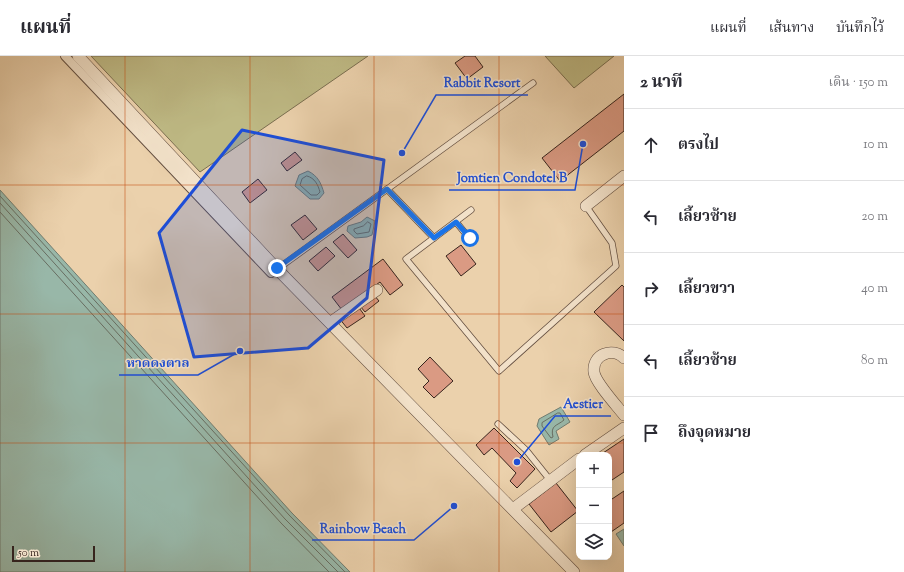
<!DOCTYPE html>
<html lang="th">
<head>
<meta charset="utf-8">
<style>
  :root { --surface:#fff; --page:#f7f7f7; --text:#2b2b33; --muted:#7c7c81; --line:#e1e1e2 }
  body { margin:0; font-family:"Sorts Mill Goudy","Noto Serif Thai",serif; background:var(--page); color:var(--text) }
  .controls { position:absolute; right:12px; bottom:12px; display:grid; overflow:hidden; border-radius:8px; box-shadow:0 4px 16px #0002 }
  .controls button { width:36px; height:36px; display:grid; place-items:center; padding:0; border:0; border-bottom:1px solid var(--line); background:var(--surface); color:var(--text); font:20px sans-serif }
  .scale { position:absolute; left:12px; bottom:10px; width:83px; box-sizing:border-box; padding-left:4px; border:2px solid #37241d; border-top:0; font-size:11px; line-height:14px; white-space:nowrap; color:#37241d; -webkit-text-stroke:3px #f2e1c9; paint-order:stroke }
  .stop { position:absolute; width:12px; height:12px; margin:-9px; border:3px solid #1a73e8; border-radius:50%; background:#fff }
  .stop.end { background:#1a73e8; border-color:#fff; box-shadow:0 1px 4px #0008 }
  .list { margin:0; padding:0; list-style:none }
  h2 { display:flex; justify-content:space-between; align-items:center; height:52px; margin:0; padding:0 16px; font-size:17px }
  h2 small { font-size:13px; font-weight:400; color:var(--muted) }
  .list li { display:grid; grid-template-columns:26px 1fr auto; gap:12px; align-items:center; box-sizing:border-box; height:72px; padding:0 16px; border-top:1px solid var(--line) }
  .list b { display:block; font-size:15px; white-space:nowrap }
  .list em { font-size:13px; font-style:normal; color:var(--muted) }
  .icon { flex:none; width:22px; height:22px; fill:none; stroke:currentColor; stroke-width:2; stroke-linecap:round; stroke-linejoin:round }
  .map { position:relative; flex:none; width:624px; height:516px; overflow:hidden }
  header { display:flex; align-items:center; gap:24px; box-sizing:border-box; height:56px; padding:0 20px; background:var(--surface); border-bottom:1px solid var(--line) }
  header strong { font-size:19px }
  nav { display:flex; gap:22px; margin-inline-start:auto; font-size:14px }
  main { display:flex }
  aside { flex:1; background:var(--surface) }
  .map>svg:first-child { display:block }
</style>
</head>
<body>
<header>
<strong>แผนที่</strong>
<nav><a>แผนที่</a><a>เส้นทาง</a><a>บันทึกไว้</a></nav>
</header>
<main>
<div class="map">
<svg width="624" height="516" viewBox="0 0 624 516">
  <rect width="100%" height="100%" fill="#ebd1ac"/>
  <filter id="stains"><feTurbulence type="fractalNoise" baseFrequency=".005" numOctaves="4"/><feColorMatrix values="0 0 0 0 .2 0 0 0 0 .09 0 0 0 0 .02 0 0 0 .5 -.17"/></filter>
  <radialGradient id="worn" r=".72"><stop offset=".6" stop-color="#630" stop-opacity="0"/><stop offset="1" stop-color="#630" stop-opacity=".3"/></radialGradient>
  <!-- green -->
  <g fill="#beb984" stroke="#7a6e50">
    <path d="M 91,0 L 368,0 L 200,116 Z"/>
    <path d="M 545,0 L 614,0 L 574,32 Z"/>
  </g>
  <!-- water -->
  <g fill="#98b7a8" stroke="#717c70">
    <path d="M 308,115 C 318,120 321,127 324,137 L 319,143 L 310,143 L 295,130 L 299,119 Z"/>
    <path d="M 0,134 L 292,457 L 350,516 L 0,516 Z"/>
    <path d="M 367,161 L 375,165 L 372,179 L 367,181 L 355,182 L 347,175 L 348,170 L 361,166 Z"/>
    <path d="M 561,351 L 570,366 L 556,375 L 559,383 L 549,389 L 537,370 L 539,363 Z"/>
    <path d="M 624,473 L 624,490 L 616,478 Z"/>
  </g>
  <g fill="none" stroke-linecap="round" stroke-linejoin="round">
    <!-- shore -->
    <g stroke="#686e62" stroke-width="1">
      <path d="M 307,120 C 315,122 318,129 320,136 L 317,139 L 311,139 L 300,129 L 302,123 Z"/>
      <path d="M 0,140 L 289,459 L 345,516"/>
      <path d="M 0,147 L 285,463 L 338,516"/>
      <path d="M 0,156 L 281,467 L 329,516"/>
      <path d="M 368,166 L 371,168 L 369,176 L 357,178 L 354,175 L 354,173 L 363,170 Z"/>
      <path d="M 558,357 L 560,357 L 564,364 C 557,370 550,369 553,381 L 551,382 L 542,370 L 542,367 Z"/>
    </g>
  </g>
  <!-- building -->
  <g fill="#da9a83" stroke="#37241d">
    <path d="M 465,0 L 475,0 L 483,11 L 467,23 L 455,7 Z"/>
    <path d="M 624,38 L 624,75 L 560,125 L 542,102 Z"/>
    <path d="M 295,96 L 302,104 L 287,115 L 281,107 Z"/>
    <path d="M 258,123 L 267,134 L 250,147 L 242,136 Z"/>
    <path d="M 305,159 L 317,173 L 303,184 L 291,169 Z"/>
    <path d="M 343,178 L 357,194 L 348,202 L 333,186 Z"/>
    <path d="M 461,189 L 476,208 L 461,220 L 446,200 Z"/>
    <path d="M 326,191 L 335,200 L 318,215 L 309,205 Z"/>
    <path d="M 383,203 L 403,229 L 390,239 L 380,226 L 342,254 L 332,241 Z"/>
    <path d="M 622,229 L 624,231 L 624,285 L 594,256 Z"/>
    <path d="M 374,239 L 379,245 L 365,256 L 360,250 Z"/>
    <path d="M 357,249 L 365,260 L 347,272 L 339,262 Z"/>
    <path d="M 430,301 L 453,325 L 434,342 L 423,331 L 429,325 L 418,313 Z"/>
    <path d="M 494,372 L 535,413 L 517,432 L 510,425 L 516,417 L 492,392 L 484,399 L 476,389 Z"/>
    <path d="M 624,383 L 624,416 L 612,424 L 609,420 L 609,399 L 600,399 Z"/>
    <path d="M 556,427 L 578,455 L 551,476 L 529,448 Z"/>
    <path d="M 624,435 L 624,467 L 611,476 L 609,473 L 609,445 Z"/>
  </g>
  <g fill="none" stroke-linecap="round" stroke-linejoin="round">
    <defs>
      <g id="service">
        <path d="M 387,133 L 434,182"/>
        <path d="M 471,154 L 406,203 L 499,315 L 616,210 L 612,187 L 586,150"/>
        <path d="M 456,166 L 470,183"/>
        <path d="M 276,214 L 533,27"/>
        <path d="M 498,368 L 526,394 L 550,424"/>
      </g>
      <path id="pedestrian" d="M 65,0 L 271,217"/>
      <g id="minor">
        <path d="M 78,0 L 277,213 L 574,516"/>
        <path d="M 586,150 L 624,120"/>
        <path d="M 331,266 L 377,234"/>
        <path d="M 624,302 C 613,291 592,298 594,316 C 595,326 617,350 624,359"/>
        <path d="M 585,399 L 624,372"/>
        <path d="M 513,453 L 579,403"/>
      </g>
    </defs>
    <!-- service casing -->
    <use href="#service" stroke="#644f41" stroke-width="7"/>
    <!-- pedestrian casing -->
    <use href="#pedestrian" stroke="#644f41" stroke-width="10"/>
    <!-- minor casing -->
    <use href="#minor" stroke="#644f41" stroke-width="12"/>
    <!-- service -->
    <use href="#service" stroke="#f2e1c9" stroke-width="5.5"/>
    <!-- pedestrian -->
    <use href="#pedestrian" stroke="#f2e1c9" stroke-width="8"/>
    <!-- minor -->
    <use href="#minor" stroke="#f2e1c9" stroke-width="11"/>
  </g>
  <g fill="none" stroke-linecap="round" stroke-linejoin="round">
    <!-- route -->
    <path stroke="#1a73e8" stroke-width="5" d="M 277,212 L 387,133 L 434,182 L 456,166 L 470,182"/>
  </g>
  <!-- marked area -->
  <path fill="#1d4ed8" fill-opacity="0.2" stroke="#1d4ed8" stroke-width="3" stroke-linejoin="round" d="M 242,74 L 384,104 L 367,242 L 308,292 L 194,301 L 159,177 Z"/>
  <!-- grid -->
  <path fill="none" stroke="#c54e0f" stroke-width="1" stroke-opacity="0.55" d="M 125,0 L 125,516M 250,0 L 250,516M 374,0 L 374,516M 499,0 L 499,516M 0,129 L 624,129M 0,258 L 624,258M 0,387 L 624,387"/>
  <!-- callouts -->
  <path fill="none" stroke="#1d4ed8" stroke-width="1.5" d="M402 97L436 39H528M583 88L575 134H449M240 295L198 319H119M517 406L555 360H611M454 450L414 484H312"/>
  <g fill="#1d4ed8" stroke="#f2e1c9" stroke-width="1.5">
    <circle cx="402" cy="97" r="4"/>
    <circle cx="583" cy="88" r="4"/>
    <circle cx="240" cy="295" r="4"/>
    <circle cx="517" cy="406" r="4"/>
    <circle cx="454" cy="450" r="4"/>
  </g>
  <g font-size="13" text-anchor="middle" font-weight="bold" fill="#1d4ed8" stroke="#f2e1c9" stroke-width="3" stroke-linejoin="round" paint-order="stroke">
    <text x="482" y="31">Rabbit Resort</text>
    <text x="512" y="126">Jomtien Condotel B</text>
    <text x="158" y="311">หาดดงตาล</text>
    <text x="583" y="352">Aestier</text>
    <text x="363" y="477">Rainbow Beach</text>
  </g>
  <rect width="100%" height="100%" filter="url(#stains)"/>
  <rect width="100%" height="100%" fill="url(#worn)"/>
</svg>
<div class="controls">
<button>+</button>
<button>−</button>
<button><svg class="icon" aria-label="layers" viewBox="0 0 24 24"><path d="M12 4l9 5-9 5-9-5zM3 14l9 5 9-5"/></svg></button>
</div>
<div class="scale">50 m</div>
<div class="stop" style="left:470px;top:182px"></div>
<div class="stop end" style="left:277px;top:212px"></div>
</div>
<aside>
<h2>2 นาที<small>เดิน · 150 m</small></h2>
<ul class="list">
<li><svg class="icon" aria-label="ahead" viewBox="0 0 24 24"><path d="M12 20V5M6 11l6-6 6 6"/></svg><div><b>ตรงไป</b></div><em>10 m</em></li>
<li><svg class="icon" aria-label="left" viewBox="0 0 24 24"><path d="M17 20v-9H6M10 6l-5 5 5 5"/></svg><div><b>เลี้ยวซ้าย</b></div><em>20 m</em></li>
<li><svg class="icon" aria-label="right" viewBox="0 0 24 24"><path d="M7 20v-9h11M14 6l5 5-5 5"/></svg><div><b>เลี้ยวขวา</b></div><em>40 m</em></li>
<li><svg class="icon" aria-label="left" viewBox="0 0 24 24"><path d="M17 20v-9H6M10 6l-5 5 5 5"/></svg><div><b>เลี้ยวซ้าย</b></div><em>80 m</em></li>
<li><svg class="icon" aria-label="arrive" viewBox="0 0 24 24"><path d="M6 21V4h12l-3 4 3 4H6"/></svg><div><b>ถึงจุดหมาย</b></div></li>
</ul>
</aside>
</main>
</body>
</html>
